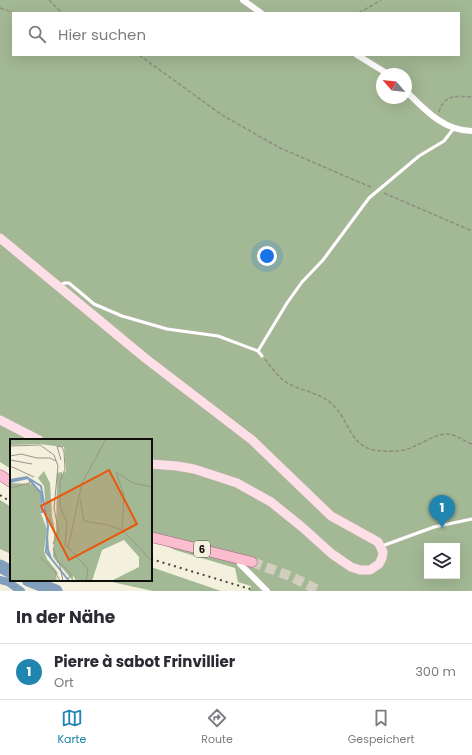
<!DOCTYPE html>
<html lang="de">
<head>
<meta charset="utf-8">
<style>
  :root { --surface:#fff; --page:#f7f7f7; --text:#2b2b33; --muted:#7c7c81; --line:#e1e1e2; --accent:#2085af }
  body { margin:0; font-family:Poppins,sans-serif; background:var(--page); color:var(--text) }
  .controls { position:absolute; right:12px; bottom:12px; display:grid; overflow:hidden; border-radius:0px; box-shadow:0 4px 16px #0002 }
  .controls button { width:36px; height:36px; display:grid; place-items:center; padding:0; border:0; border-bottom:1px solid var(--line); background:var(--surface); color:var(--text); font:20px sans-serif }
  .compass { position:absolute; left:376px; top:68px; width:36px; height:36px; border-radius:50%; background:var(--surface); box-shadow:0 4px 16px #0002; rotate:298deg }
  .you { position:absolute; left:267px; top:256px; width:14px; height:14px; margin:-10px; border:3px solid #fff; border-radius:50%; background:#1a73e8; box-shadow:0 0 0 6px #1a73e833 }
  .badge { display:grid; place-items:center; width:26px; height:26px; border-radius:50%; background:var(--accent); color:#fff; font-size:13px; font-weight:700 }
  .pin { position:absolute; translate:-50% -33px; filter:drop-shadow(0 1px 2px #0008) }
  .pin::after { content:''; position:absolute; top:21px; width:14px; height:12px; background:inherit; clip-path:polygon(0 0,100% 0,50% 100%) }
  .list { margin:0; padding:0; list-style:none }
  h2 { display:flex; justify-content:space-between; align-items:center; height:52px; margin:0; padding:0 16px; font-size:17px }
  h2 small { font-size:13px; font-weight:400; color:var(--muted) }
  .list li { display:grid; grid-template-columns:26px 1fr auto; gap:12px; align-items:center; box-sizing:border-box; height:56px; padding:0 16px; border-top:1px solid var(--line) }
  .list b { display:block; font-size:15px; white-space:nowrap }
  .list p { margin:0; font-size:13px; white-space:nowrap; color:var(--muted) }
  .list em { font-size:13px; font-style:normal; color:var(--muted) }
  .icon { flex:none; width:22px; height:22px; fill:none; stroke:currentColor; stroke-width:2; stroke-linecap:round; stroke-linejoin:round }
  .map { position:relative; flex:none; width:472px; height:591px; overflow:hidden }
  .search { position:absolute; background:var(--surface); box-shadow:0 4px 16px #0002; left:12px; right:12px; top:12px; height:44px; display:flex; align-items:center; gap:10px; box-sizing:border-box; padding:0 14px; border-radius:0px; color:var(--muted); font-size:15px }
  .sheet { height:108px; background:var(--surface) }
  nav { display:flex; justify-content:space-around; align-items:center; box-sizing:border-box; height:56px; border-top:1px solid var(--line); background:var(--surface); font-size:11px; color:var(--muted) }
  nav a { display:grid; justify-items:center; gap:2px }
  nav .on { color:var(--accent) }
  .map>svg:first-child { display:block }
</style>
</head>
<body>
<div class="map">
<svg width="472" height="591" viewBox="0 0 472 591">
  <rect width="100%" height="100%" fill="#f3f0de"/>
  <!-- forest -->
  <g fill="#a3b894" fill-rule="evenodd">
    <path d="M 0,0 L 472,0 L 472,591 L 249,591 L 251,586 L 238,582 L 235,568 L 175,550 L 151,538 L 151,440 L 11,440 L 11,469 L 0,462 ZM 13,13 L 459,13 L 459,55 L 13,55 ZM 382,74 L 406,74 L 406,98 L 382,98 ZM 427,546 L 457,546 L 457,576 L 427,576 Z"/>
    <path d="M 0,500 L 11,507 L 11,554 L 0,549 Z"/>
    <path d="M 151,567 L 221,591 L 153,591 L 103,580 L 151,580 Z"/>
  </g>
  <g fill="none" stroke-linecap="round" stroke-linejoin="round">
    <!-- canal -->
    <path stroke="#829ebd" stroke-width="8" d="M 0,580 L 8,582 L 21,591"/>
    <!-- river -->
    <g stroke="#829ebd" stroke-width="13">
      <path d="M 0,566 L 11,572"/>
      <path d="M 28,580 L 56,591"/>
    </g>
    <!-- primary-tunnel -->
    <path stroke="#d1cebe" stroke-width="10" stroke-dasharray="10 5" stroke-linecap="butt" d="M 252,562 L 290,576 L 320,591"/>
    <defs>
      <g id="lane">
        <path d="M 60,285 L 65,283 L 69,283 L 94,304 L 122,316 L 167,329 L 218,336 L 258,351 L 287,303 L 302,282 L 323,260 L 369,198 L 419,156 L 444,141 L 454,128"/>
        <path d="M 258,351 L 262,356"/>
        <path d="M 382,546 L 434,527 L 472,519"/>
      </g>
      <g id="street">
        <path d="M 243,0 L 261,13"/>
        <path d="M 357,55 L 388,74"/>
        <path d="M 406,91 C 425,110 444,131 472,131"/>
        <path d="M 240,564 L 267,591"/>
      </g>
      <g id="secondary">
        <path d="M 0,238 L 145,358 L 252,440 L 331,516 L 378,542 L 383,552 L 382,558 L 379,564 L 370,570 L 360,570 L 351,567 L 332,554 L 302,527 L 271,502 L 237,483 L 194,469 L 177,466 L 151,464"/>
        <path d="M 0,420 L 39,440"/>
      </g>
      <g id="primary">
        <path d="M 0,475 L 11,482"/>
        <path d="M 151,537 L 252,562"/>
      </g>
    </defs>
    <!-- lane casing -->
    <use href="#lane" stroke="#b7b4a3" stroke-width="4"/>
    <!-- street casing -->
    <use href="#street" stroke="#b7b4a3" stroke-width="7"/>
    <!-- secondary casing -->
    <use href="#secondary" stroke="#b7b4a3" stroke-width="10"/>
    <!-- primary casing -->
    <use href="#primary" stroke="#a66476" stroke-width="11"/>
    <!-- path -->
    <g stroke="#8f8d80" stroke-width="1.5" stroke-dasharray="4 2" stroke-linecap="butt">
      <path d="M 49,0 L 62,13"/>
      <path d="M 0,8 L 15,13"/>
      <path d="M 359,13 L 381,0"/>
      <path d="M 139,55 L 222,115 L 280,148 L 373,188"/>
      <path d="M 439,112 C 444,94 457,96 472,97"/>
      <path d="M 384,193 L 472,231"/>
      <path d="M 265,359 C 270,366 276,374 283,380 C 297,391 318,391 332,404 C 351,421 349,450 382,451 C 394,452 405,451 415,446 C 425,442 436,434 447,434 C 455,434 464,441 472,444"/>
    </g>
    <!-- lane -->
    <use href="#lane" stroke="#fff" stroke-width="3"/>
    <!-- street -->
    <use href="#street" stroke="#fff" stroke-width="6"/>
    <!-- secondary -->
    <use href="#secondary" stroke="#fddfe8" stroke-width="9"/>
    <!-- primary -->
    <use href="#primary" stroke="#fbbed0" stroke-width="10"/>
    <!-- rail -->
    <g stroke="#46443b" stroke-width="2" stroke-dasharray="2 4" stroke-linecap="butt">
      <path d="M 0,495 L 11,502"/>
      <path d="M 151,559 L 250,589"/>
    </g>
  </g>
  <g text-anchor="middle" stroke-width="3.5" stroke-linejoin="round" paint-order="stroke">
    <!-- shield labels -->
    <rect fill="#f3f0de" stroke="#535248" stroke-width="1" x="194" y="541" width="16" height="16" rx="3"/>
    <g font-size="10" font-weight="bold" fill="#0f0e08">
      <text x="202" y="553">6</text>
    </g>
  </g>
  <!-- overview -->
  <g transform="translate(10 439)">
    <rect width="142" height="142" fill="#f3f0de"/>
    <path d="M 0,0 L 142,0 L 142,142 L 101,142 L 129,128 L 129,118 L 114,101 L 92,111 L 82,142 L 66,142 L 63,136 L 63,142 L 43,118 L 44,95 L 36,72 L 34,47 L 28,39 L 34,32 L 40,44 L 42,77 L 46,96 L 47,34 L 52,33 L 52,36 L 56,32 L 54,8 L 29,5 L 0,6 ZM 0,44 L 23,45 L 30,52 L 31,75 L 37,90 L 34,112 L 37,120 L 48,134 L 46,136 L 47,142 L 0,142 Z" fill="#a3b894"/>
    <path fill="none" stroke="#829ebd" stroke-width="2" d="M 0,41 L 17,38 L 31,54 L 32,74M 0,43 L 18,39 L 31,47 L 38,87 L 36,113 L 59,142M 37,96 L 38,111 L 41,119"/>
    <path fill="none" stroke="#989688" stroke-width="1" d="M 0,7 L 30,6 L 44,16 L 48,27 L 44,69 L 49,94M 47,7 L 52,8 L 54,13 L 55,30 L 50,43 L 50,67 L 57,84 L 55,106 L 58,109 L 72,44 L 96,0M 47,7 L 51,21M 0,17 L 11,15 L 27,19 L 40,19 L 46,22M 0,21 L 22,25M 0,27 L 24,38M 0,49 L 20,44 L 19,42M 70,59 L 74,82 L 98,86 L 112,91 L 142,122M 112,91 L 114,56 L 106,33 L 123,44 L 142,48M 43,105 L 48,94M 43,109 L 48,124M 59,109 L 78,130 L 76,142M 30,118 L 44,131 L 50,142M 49,122 L 53,142M 50,124 L 61,135 L 57,142"/>
    <path fill="#e8590c" fill-opacity="0.15" stroke="#e8590c" stroke-width="2" d="M 99,31 L 127,85 L 59,121 L 31,67 Z"/>
    <rect width="142" height="142" fill="none" stroke="#0f0e08" stroke-width="2"/>
  </g>
</svg>
<div class="controls">
<button><svg class="icon" aria-label="layers" viewBox="0 0 24 24"><path d="M12 4l9 5-9 5-9-5zM3 14l9 5 9-5"/></svg></button>
</div>
<svg class="compass" viewBox="-18 -18 36 36"><path d="M0-13l5 13h-10z" fill="#e53935"/><path d="M0 13l5-13h-10z" fill="#7c7c81"/></svg>
<div class="you"></div>
<div class="pin badge" style="left:442px;top:528px">1</div>
<div class="search"><svg class="icon" aria-label="search" viewBox="0 0 24 24"><circle cx="10" cy="10" r="6"/><path d="M15 15l6 6"/></svg>Hier suchen</div>
</div>
<section class="sheet">
<h2>In der Nähe<small></small></h2>
<ul class="list">
<li><span class="badge">1</span><div><b>Pierre à sabot Frinvillier</b><p>Ort</p></div><em>300 m</em></li>
</ul>
</section>
<nav>
<a class="on"><svg class="icon" aria-label="map" viewBox="0 0 24 24"><path d="M3 6l6-2 6 2 6-2v14l-6 2-6-2-6 2zM9 4v14M15 6v14"/></svg>Karte</a>
<a><svg class="icon" aria-label="directions" viewBox="0 0 24 24"><path d="M12 3l9 9-9 9-9-9zM9 14v-3h6M13 9l2 2-2 2"/></svg>Route</a>
<a><svg class="icon" aria-label="saved" viewBox="0 0 24 24"><path d="M7 4h10v16l-5-4-5 4z"/></svg>Gespeichert</a>
</nav>
</body>
</html>
